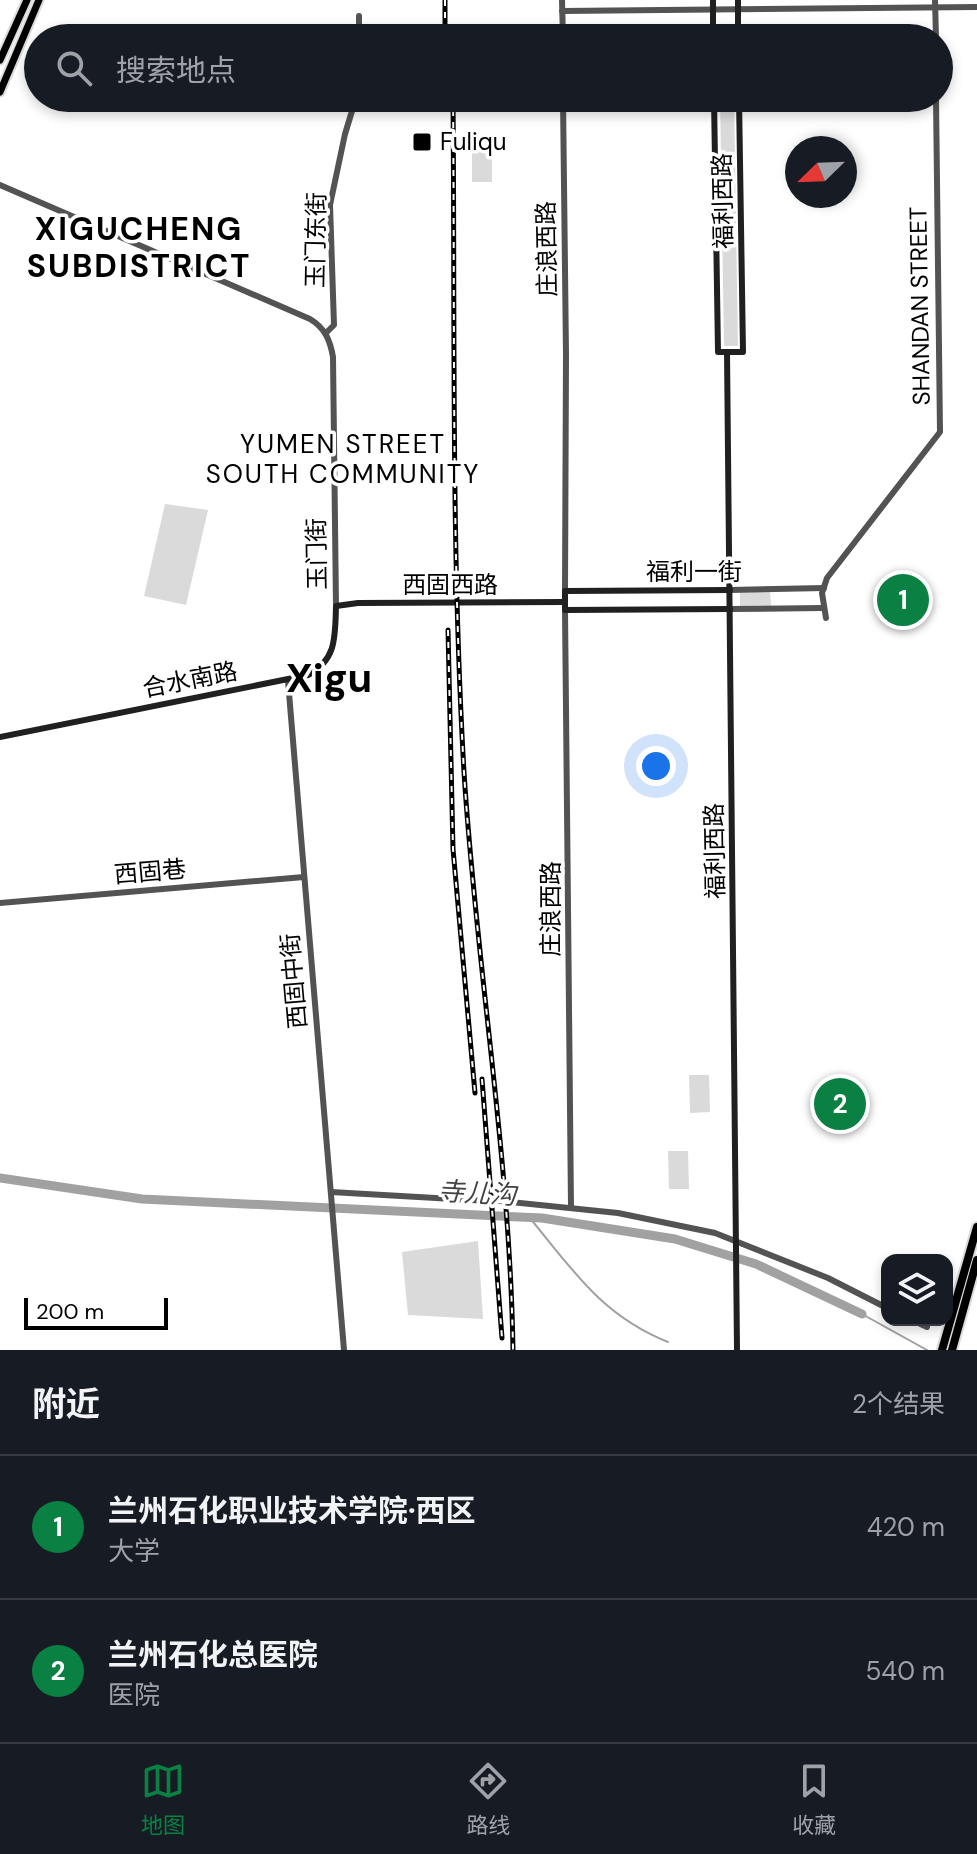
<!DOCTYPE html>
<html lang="zh">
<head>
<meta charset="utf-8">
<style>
  :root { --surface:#171b24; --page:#20242c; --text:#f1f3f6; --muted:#9ea1a6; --line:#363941; --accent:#0b8043 }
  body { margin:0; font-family:"DM Sans","Noto Sans SC",sans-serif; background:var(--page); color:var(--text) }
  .controls { position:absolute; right:24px; bottom:24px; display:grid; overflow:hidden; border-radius:16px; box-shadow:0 4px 12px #0003 }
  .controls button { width:72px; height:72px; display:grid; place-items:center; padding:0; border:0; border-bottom:2px solid var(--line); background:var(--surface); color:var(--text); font:40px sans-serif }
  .compass { position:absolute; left:785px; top:136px; width:72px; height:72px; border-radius:50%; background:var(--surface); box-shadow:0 4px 12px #0003; rotate:247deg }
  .scale { position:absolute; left:24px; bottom:20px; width:144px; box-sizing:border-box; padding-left:8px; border:4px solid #000; border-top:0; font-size:22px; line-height:28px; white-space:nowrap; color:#000; -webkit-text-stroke:6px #fff; paint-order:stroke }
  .you { position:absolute; left:656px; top:766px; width:28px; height:28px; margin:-20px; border:6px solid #fff; border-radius:50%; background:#1a73e8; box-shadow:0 0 0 12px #1a73e833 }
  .badge { display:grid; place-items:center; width:52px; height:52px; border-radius:50%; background:var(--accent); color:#fff; font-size:26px; font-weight:700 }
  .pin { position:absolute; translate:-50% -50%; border:4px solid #fff; box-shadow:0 2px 8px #0006 }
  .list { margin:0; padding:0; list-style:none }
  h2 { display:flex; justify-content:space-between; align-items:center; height:104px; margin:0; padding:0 32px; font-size:34px }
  h2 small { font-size:26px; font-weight:400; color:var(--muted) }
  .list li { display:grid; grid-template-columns:52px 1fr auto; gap:24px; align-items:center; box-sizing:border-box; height:144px; padding:0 32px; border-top:2px solid var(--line) }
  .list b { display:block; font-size:30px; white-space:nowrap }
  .list p { margin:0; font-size:26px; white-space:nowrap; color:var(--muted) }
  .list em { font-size:26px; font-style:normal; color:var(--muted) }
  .icon { flex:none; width:44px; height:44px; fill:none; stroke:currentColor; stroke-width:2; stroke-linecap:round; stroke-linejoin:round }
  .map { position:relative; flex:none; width:977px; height:1350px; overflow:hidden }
  .search { position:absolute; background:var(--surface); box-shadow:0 4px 12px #0003; left:24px; right:24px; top:24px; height:88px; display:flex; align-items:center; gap:20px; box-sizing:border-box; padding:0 28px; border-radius:44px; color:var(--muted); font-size:30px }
  .sheet { height:392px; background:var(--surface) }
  nav { display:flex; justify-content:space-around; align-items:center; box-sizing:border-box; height:112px; border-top:2px solid var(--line); background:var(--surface); font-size:22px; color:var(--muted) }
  nav a { display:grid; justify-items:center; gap:4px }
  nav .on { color:var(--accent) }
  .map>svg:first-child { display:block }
</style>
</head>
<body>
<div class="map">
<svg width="977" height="1350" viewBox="0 0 977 1350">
  <rect width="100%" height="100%" fill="#fff"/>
  <!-- green -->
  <g fill="#dadada">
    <path d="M 720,98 L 734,98 L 738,346 L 724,346 Z"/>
    <rect x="472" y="144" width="20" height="38"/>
    <path d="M 165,504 L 208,510 L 186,605 L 144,596 Z"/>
    <path d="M 770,591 L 771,606 L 740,606 L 740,592 Z"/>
    <path d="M 689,1075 L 709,1075 L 710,1112 L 690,1113 Z"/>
    <path d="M 668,1151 L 688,1151 L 689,1189 L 669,1189 Z"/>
    <path d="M 478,1241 L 483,1319 L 408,1315 L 402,1252 Z"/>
  </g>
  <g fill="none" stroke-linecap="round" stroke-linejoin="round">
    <!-- stream -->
    <g stroke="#a1a1a1" stroke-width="2">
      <path d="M 529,1217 C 573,1270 601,1315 668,1342"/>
      <path d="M 862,1314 L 927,1350"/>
    </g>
    <!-- river -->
    <path stroke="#a1a1a1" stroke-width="9" d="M 0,1178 L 142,1199 L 542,1218 L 675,1239 L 756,1264 L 862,1314"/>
    <defs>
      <g id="primary">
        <path d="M 0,60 L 27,0"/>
        <path d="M 0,92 L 39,0"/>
      </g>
      <g id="trunk">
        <path d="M 942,1350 L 977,1227"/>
        <path d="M 952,1350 L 977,1260"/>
      </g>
    </defs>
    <!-- primary casing -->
    <use href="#primary" stroke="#dbdbdb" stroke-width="11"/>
    <!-- trunk casing -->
    <use href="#trunk" stroke="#dbdbdb" stroke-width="12"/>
    <!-- tertiary -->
    <g stroke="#535353" stroke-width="6">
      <path d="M 562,0 L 563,38"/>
      <path d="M 935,0 L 936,38"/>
      <path d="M 562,11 L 977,7"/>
      <path d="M 359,16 L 359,38"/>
      <path d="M 563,98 L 566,355 L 565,591"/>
      <path d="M 0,185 L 310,319 C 325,328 330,340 333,357 L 336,606"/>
      <path d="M 326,333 L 334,325 L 330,205 L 345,134 L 356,98"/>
      <path d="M 730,590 L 824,588"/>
      <path d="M 730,609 L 823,608"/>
      <path d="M 565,610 L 571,1207"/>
      <path d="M 826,618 L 822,593 L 827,578 L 940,432 L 936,98"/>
      <path d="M 288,681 L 344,1350"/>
      <path d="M 0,903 L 304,877"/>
      <path d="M 331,1192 L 488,1201"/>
      <path d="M 500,1201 L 618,1213 L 715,1233 L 828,1278 L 887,1308"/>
      <path d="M 912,1320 L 927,1327"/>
    </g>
    <!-- secondary -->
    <g stroke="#202020" stroke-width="6">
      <path d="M 713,0 L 713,38"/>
      <path d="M 738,0 L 738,38"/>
      <path d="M 714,98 L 718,352 L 743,352 L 739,98"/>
      <path d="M 727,352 L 737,1350"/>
      <path d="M 730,590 L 565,591 L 565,610 L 730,609"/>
      <path d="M 0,737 L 308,675 C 337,660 335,636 336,606 L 358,603 L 565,602"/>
    </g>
    <!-- primary -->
    <use href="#primary" stroke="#000" stroke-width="7"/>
    <!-- trunk -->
    <use href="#trunk" stroke="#000" stroke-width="8"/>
    <defs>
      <g id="rail">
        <path d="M 445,0 L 445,38"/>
        <path d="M 453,98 C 455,323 451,548 464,772 C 476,965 510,1156 513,1350"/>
        <path d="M 448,630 L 453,849 L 475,1093"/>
        <path d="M 482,1079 L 502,1338"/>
      </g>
    </defs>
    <!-- rail casing -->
    <use href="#rail" stroke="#000" stroke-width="5"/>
    <!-- rail -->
    <use href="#rail" stroke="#fff" stroke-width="2" stroke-dasharray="6" stroke-linecap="butt"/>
  </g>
  <!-- markers -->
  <rect fill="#000" stroke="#fff" stroke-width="3" x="412" y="132" width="20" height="20" rx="4"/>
  <g text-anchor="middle" stroke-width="7" stroke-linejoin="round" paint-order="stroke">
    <!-- poi labels -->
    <g font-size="24" fill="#000" stroke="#fff" text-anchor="start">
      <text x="440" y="150">Fuliqu</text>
    </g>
    <!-- street labels -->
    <g font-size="24" fill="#000" stroke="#fff">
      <text transform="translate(723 201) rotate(-91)" y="8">福利西路</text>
      <text transform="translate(316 240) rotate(-89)" y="8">玉门东街</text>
      <text transform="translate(547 249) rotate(-91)" y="8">庄浪西路</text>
      <text transform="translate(920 306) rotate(-91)" y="8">SHANDAN STREET</text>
      <text transform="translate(317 554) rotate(-91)" y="8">玉门街</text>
      <text x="694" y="580">福利一街</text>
      <text x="450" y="593">西固西路</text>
      <text transform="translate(190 680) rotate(-11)" y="8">合水南路</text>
      <text transform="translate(715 851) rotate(-91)" y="8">福利西路</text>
      <text transform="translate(150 872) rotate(-5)" y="8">西固巷</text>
      <text transform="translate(551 909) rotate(-90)" y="8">庄浪西路</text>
      <text transform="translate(294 981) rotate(-95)" y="8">西固中街</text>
    </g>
    <!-- neighbourhood labels -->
    <g font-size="26" letter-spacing="2" fill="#000" stroke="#fff">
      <text x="343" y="453">YUMEN STREET<tspan x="343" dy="30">SOUTH COMMUNITY</tspan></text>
    </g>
    <!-- water labels -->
    <g font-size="26" font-style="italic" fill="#424242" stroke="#fff">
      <text transform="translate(477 1193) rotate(3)" y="9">寺儿沟</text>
    </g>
    <!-- district labels -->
    <g font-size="32" font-weight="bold" letter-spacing="2" fill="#000" stroke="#fff">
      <text x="139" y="240">XIGUCHENG<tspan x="139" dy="37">SUBDISTRICT</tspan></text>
    </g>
    <!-- town labels -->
    <g font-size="40" font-weight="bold" fill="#000" stroke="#fff">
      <text x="329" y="692">Xigu</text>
    </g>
  </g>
</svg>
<div class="controls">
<button><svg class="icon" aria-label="layers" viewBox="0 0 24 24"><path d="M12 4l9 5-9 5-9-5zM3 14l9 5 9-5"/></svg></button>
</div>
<svg class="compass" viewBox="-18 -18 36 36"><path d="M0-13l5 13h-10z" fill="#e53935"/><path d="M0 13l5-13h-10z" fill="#9ea1a6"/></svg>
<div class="scale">200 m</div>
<div class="you"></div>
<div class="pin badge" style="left:903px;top:600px">1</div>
<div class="pin badge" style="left:840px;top:1104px">2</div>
<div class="search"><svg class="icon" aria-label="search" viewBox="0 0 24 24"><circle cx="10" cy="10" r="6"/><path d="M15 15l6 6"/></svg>搜索地点</div>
</div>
<section class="sheet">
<h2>附近<small>2个结果</small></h2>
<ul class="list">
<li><span class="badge">1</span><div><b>兰州石化职业技术学院·西区</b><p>大学</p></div><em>420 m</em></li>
<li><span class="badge">2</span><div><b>兰州石化总医院</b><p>医院</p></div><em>540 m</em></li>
</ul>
</section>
<nav>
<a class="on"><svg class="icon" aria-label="map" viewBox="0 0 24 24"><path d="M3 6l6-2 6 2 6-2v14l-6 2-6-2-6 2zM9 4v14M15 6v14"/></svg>地图</a>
<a><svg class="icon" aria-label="directions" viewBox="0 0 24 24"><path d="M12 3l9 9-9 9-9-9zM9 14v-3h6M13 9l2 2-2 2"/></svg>路线</a>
<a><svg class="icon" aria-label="saved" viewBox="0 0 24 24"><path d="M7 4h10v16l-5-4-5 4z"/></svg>收藏</a>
</nav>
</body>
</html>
